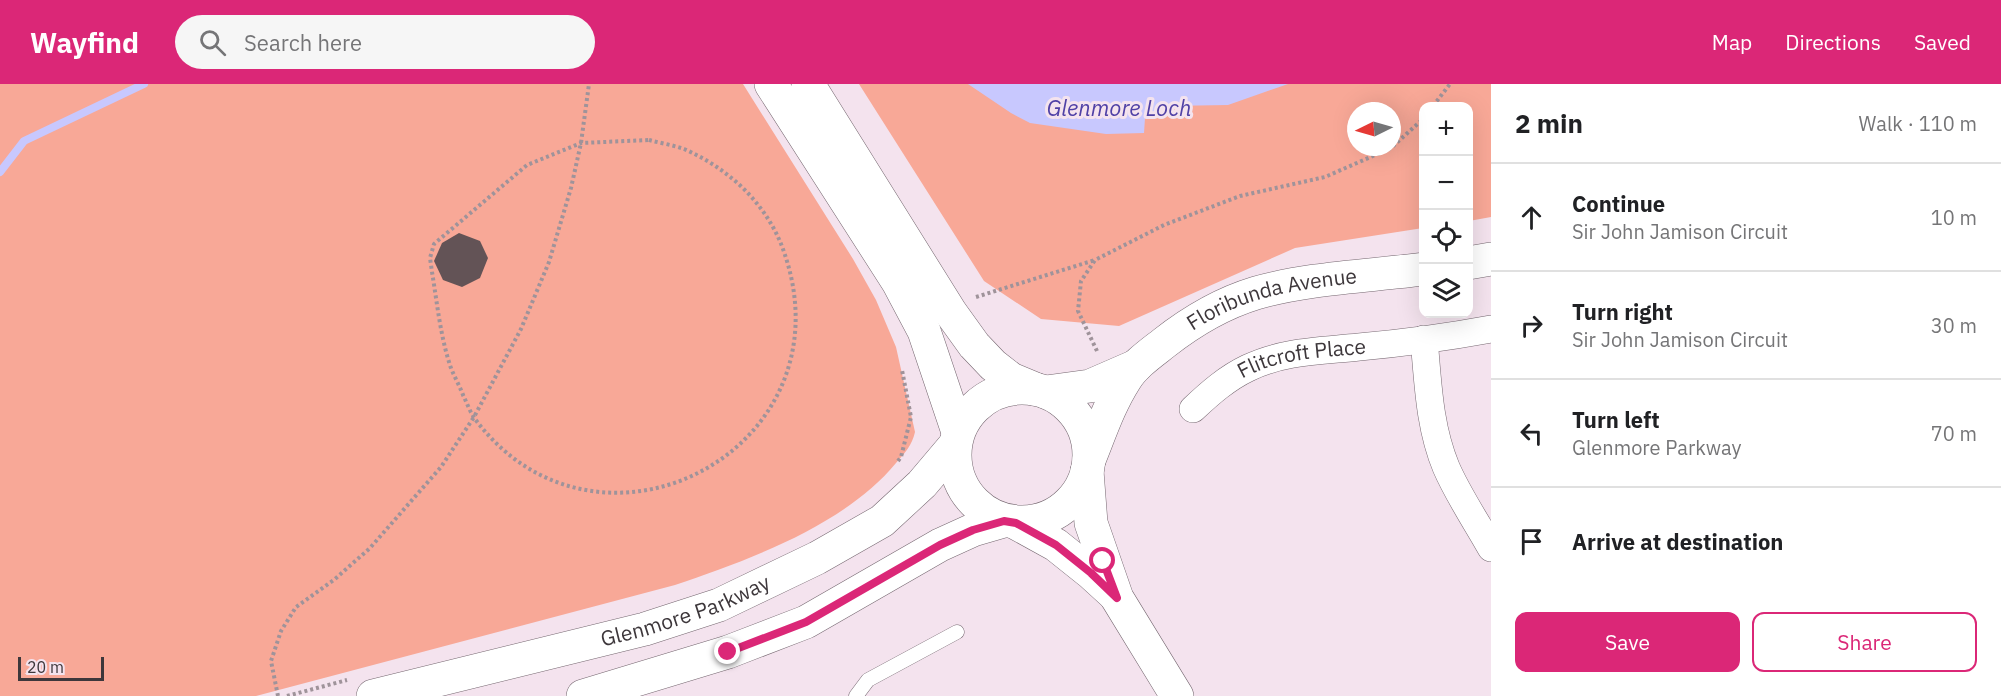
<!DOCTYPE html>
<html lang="en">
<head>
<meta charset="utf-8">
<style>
  :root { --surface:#fff; --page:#f6f6f6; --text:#202124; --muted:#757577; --line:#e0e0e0; --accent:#db2777 }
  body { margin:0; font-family:"IBM Plex Sans",sans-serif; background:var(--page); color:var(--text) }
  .controls { position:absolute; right:18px; top:18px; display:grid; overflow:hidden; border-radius:12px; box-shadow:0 6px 24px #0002 }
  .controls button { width:54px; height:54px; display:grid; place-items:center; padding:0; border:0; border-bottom:2px solid var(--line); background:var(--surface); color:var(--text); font:30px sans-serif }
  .compass { position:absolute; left:1347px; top:18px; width:54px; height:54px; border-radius:50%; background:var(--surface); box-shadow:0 6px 24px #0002; rotate:265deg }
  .scale { position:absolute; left:18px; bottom:15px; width:86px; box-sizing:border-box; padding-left:6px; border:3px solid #3d373b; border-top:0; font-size:16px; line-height:21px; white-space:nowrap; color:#3d373b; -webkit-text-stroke:4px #f4e3ee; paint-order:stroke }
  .stop { position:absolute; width:18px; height:18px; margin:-14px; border:4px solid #db2777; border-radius:50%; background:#fff }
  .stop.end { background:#db2777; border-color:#fff; box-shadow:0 2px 6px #0008 }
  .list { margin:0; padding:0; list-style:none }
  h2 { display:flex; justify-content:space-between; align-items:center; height:78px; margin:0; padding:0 24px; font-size:26px }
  h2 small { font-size:20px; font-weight:400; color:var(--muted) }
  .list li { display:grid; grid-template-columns:39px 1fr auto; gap:18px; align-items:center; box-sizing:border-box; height:108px; padding:0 24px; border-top:2px solid var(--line) }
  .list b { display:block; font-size:22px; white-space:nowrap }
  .list p { margin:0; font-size:20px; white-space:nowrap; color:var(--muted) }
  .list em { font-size:20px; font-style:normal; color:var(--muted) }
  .actions { display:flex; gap:12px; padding:18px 24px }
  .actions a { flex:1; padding:14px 0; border:2px solid var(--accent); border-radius:12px; text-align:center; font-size:21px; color:var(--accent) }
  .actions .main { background:var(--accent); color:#fff }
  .icon { flex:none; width:33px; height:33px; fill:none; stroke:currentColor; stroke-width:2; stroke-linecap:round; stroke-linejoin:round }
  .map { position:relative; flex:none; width:1491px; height:612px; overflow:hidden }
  header { display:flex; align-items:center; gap:36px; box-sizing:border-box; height:84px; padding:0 30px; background:var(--accent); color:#fff }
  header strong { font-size:28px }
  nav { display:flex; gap:33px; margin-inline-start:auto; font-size:21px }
  .search { width:420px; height:54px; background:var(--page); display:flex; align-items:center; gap:15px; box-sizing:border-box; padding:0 21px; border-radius:33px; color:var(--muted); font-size:22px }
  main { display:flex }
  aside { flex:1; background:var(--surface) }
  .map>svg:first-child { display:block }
</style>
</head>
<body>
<header>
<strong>Wayfind</strong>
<div class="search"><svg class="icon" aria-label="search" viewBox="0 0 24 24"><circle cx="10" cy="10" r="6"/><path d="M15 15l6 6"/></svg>Search here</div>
<nav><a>Map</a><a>Directions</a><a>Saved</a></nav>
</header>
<main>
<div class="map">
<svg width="1491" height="612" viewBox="0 0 1491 612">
  <rect width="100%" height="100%" fill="#f4e3ee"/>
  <!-- green -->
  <g fill="#f8a897" fill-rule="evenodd">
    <path d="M 0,0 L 743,0 L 853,175 L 876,216 L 896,263 L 915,348 C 912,361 905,369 896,379 C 845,441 749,476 675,501 L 256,612 L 0,612 Z"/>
    <path d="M 859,0 L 1491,0 L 1491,133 L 1469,137 L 1468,22 L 1424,22 L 1423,144 L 1295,164 L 1119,242 L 1041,235 L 984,197 ZM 1356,27 L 1392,27 L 1392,63 L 1356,63 Z"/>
  </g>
  <!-- water -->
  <path fill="#c8c8fe" d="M 968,0 L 1288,0 L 1228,21 L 1168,22 L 1145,34 L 1144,49 L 1106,50 L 1030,39 L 1011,29 Z"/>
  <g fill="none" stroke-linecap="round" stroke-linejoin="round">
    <!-- stream -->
    <path stroke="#c8c8fe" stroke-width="8" d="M 0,88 L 24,57 L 144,0"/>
  </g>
  <!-- building -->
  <path fill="#635356" d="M 459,149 L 480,157 L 488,174 L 480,194 L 462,203 L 443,196 L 434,177 L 442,159 Z"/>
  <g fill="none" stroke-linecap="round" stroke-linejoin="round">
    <defs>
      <path id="service" d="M 856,612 L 868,596 L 957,548"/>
      <g id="minor">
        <path d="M 1424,255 C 1428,298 1429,342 1446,383 C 1458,411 1476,437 1491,464"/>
        <path id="s1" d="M 1193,325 C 1210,309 1227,294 1248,284 C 1283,267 1321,267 1359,263 C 1403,259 1448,253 1491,245"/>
      </g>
      <g id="tertiary">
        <path d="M 1468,179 L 1491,175"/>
        <path d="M 1046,308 L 1090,302 L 1136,282"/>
        <path id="s2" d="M 1089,376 C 1100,349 1109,321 1125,296 C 1134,281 1150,270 1164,259 C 1192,237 1223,219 1256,209 C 1308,194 1370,192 1424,185"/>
        <path d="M 1087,387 L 1091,439 L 1117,514 L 1177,612"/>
        <path d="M 1016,439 L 1056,461 L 1091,489 L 1114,510"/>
      </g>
      <g id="secondary">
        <path d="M 771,0 L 898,198 L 924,247 L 958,348"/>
        <path d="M 808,0 L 951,229 L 974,261 L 993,281 L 1011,295 L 1035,305"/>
        <circle cx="1022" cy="371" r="67"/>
        <path id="s3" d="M 373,612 L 645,545 L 719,521 L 817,474 L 882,437 L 922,400 L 955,361"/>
        <path d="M 583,612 L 728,568 L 806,538 L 940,461 L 973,446 L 1004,437"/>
      </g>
    </defs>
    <!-- service casing -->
    <use href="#service" stroke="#756770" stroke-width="15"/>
    <!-- minor casing -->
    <use href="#minor" stroke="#756770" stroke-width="28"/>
    <!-- tertiary casing -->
    <use href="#tertiary" stroke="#756770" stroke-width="34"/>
    <!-- secondary casing -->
    <use href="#secondary" stroke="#756770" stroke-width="34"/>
    <!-- path -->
    <g stroke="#9f939a" stroke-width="4" stroke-dasharray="3 3" stroke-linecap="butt">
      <path d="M 1433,22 L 1450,0"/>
      <path d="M 649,56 C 660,59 673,61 684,65 C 732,86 771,124 786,174 C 848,369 596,497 475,335 C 470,328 467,319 463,311 C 459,300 452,289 449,278 C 440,249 437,218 432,188 L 430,174 L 434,160 L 527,81 L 581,59 Z"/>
      <path d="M 976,213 L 1095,176"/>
      <path d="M 1097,267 L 1078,227 L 1081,197 L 1095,176 L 1164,141 L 1240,112 L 1325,93 L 1391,64 L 1424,34"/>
      <path d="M 898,377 L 901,373 L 911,333 L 902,286"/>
      <path d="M 278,612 L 271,577 L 281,547 L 296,523 L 335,495 L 370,464 L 441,383 L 474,333 L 521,245 L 549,178 L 571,104 L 581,59 L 589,0"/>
      <path d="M 287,612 L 347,596"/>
    </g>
    <!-- service -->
    <use href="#service" stroke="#fff" stroke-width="14"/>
    <!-- minor -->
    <use href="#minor" stroke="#fff" stroke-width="27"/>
    <!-- tertiary -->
    <use href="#tertiary" stroke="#fff" stroke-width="33"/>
    <!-- secondary -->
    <use href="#secondary" stroke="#fff" stroke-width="33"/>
  </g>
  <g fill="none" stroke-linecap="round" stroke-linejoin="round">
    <!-- route -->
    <path stroke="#db2777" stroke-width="8" d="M 728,568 L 806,538 L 940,461 L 973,446 L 1004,437 L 1016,439 L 1056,461 L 1091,489 L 1117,514 L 1103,477"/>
  </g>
  <g text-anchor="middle" stroke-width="6" stroke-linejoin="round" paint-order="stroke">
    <!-- street labels -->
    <g font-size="21" fill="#3d373b" stroke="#f4e3ee">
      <text dy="7" stroke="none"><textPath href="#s2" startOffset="261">Floribunda Avenue</textPath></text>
      <text dy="7" stroke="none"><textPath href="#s1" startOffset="124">Flitcroft Place</textPath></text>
      <text dy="7" stroke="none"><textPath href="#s3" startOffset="324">Glenmore Parkway</textPath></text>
    </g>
    <!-- water labels -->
    <g font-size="22" font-style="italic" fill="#5041a6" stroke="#f4e3ee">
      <text x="1119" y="32">Glenmore Loch</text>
    </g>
  </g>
</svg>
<div class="controls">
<button>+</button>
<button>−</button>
<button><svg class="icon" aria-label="locate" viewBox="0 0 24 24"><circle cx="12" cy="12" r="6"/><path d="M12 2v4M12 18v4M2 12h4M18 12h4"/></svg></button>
<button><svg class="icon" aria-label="layers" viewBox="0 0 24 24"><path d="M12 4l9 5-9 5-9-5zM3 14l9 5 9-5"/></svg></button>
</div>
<svg class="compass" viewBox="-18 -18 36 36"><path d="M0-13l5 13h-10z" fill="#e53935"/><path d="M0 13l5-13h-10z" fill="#757577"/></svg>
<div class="scale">20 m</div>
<div class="stop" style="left:1103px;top:477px"></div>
<div class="stop end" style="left:728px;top:568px"></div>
</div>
<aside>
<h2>2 min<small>Walk · 110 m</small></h2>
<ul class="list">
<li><svg class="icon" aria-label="ahead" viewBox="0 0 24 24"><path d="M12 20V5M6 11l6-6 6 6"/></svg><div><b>Continue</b><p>Sir John Jamison Circuit</p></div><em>10 m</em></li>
<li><svg class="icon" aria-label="right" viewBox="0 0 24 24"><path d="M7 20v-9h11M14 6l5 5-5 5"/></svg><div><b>Turn right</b><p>Sir John Jamison Circuit</p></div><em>30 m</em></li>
<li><svg class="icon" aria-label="left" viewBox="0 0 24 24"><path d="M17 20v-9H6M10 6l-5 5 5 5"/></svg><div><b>Turn left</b><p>Glenmore Parkway</p></div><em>70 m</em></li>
<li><svg class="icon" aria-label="arrive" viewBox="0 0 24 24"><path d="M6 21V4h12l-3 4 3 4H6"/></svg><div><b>Arrive at destination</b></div></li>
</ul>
<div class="actions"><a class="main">Save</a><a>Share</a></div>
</aside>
</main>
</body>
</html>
